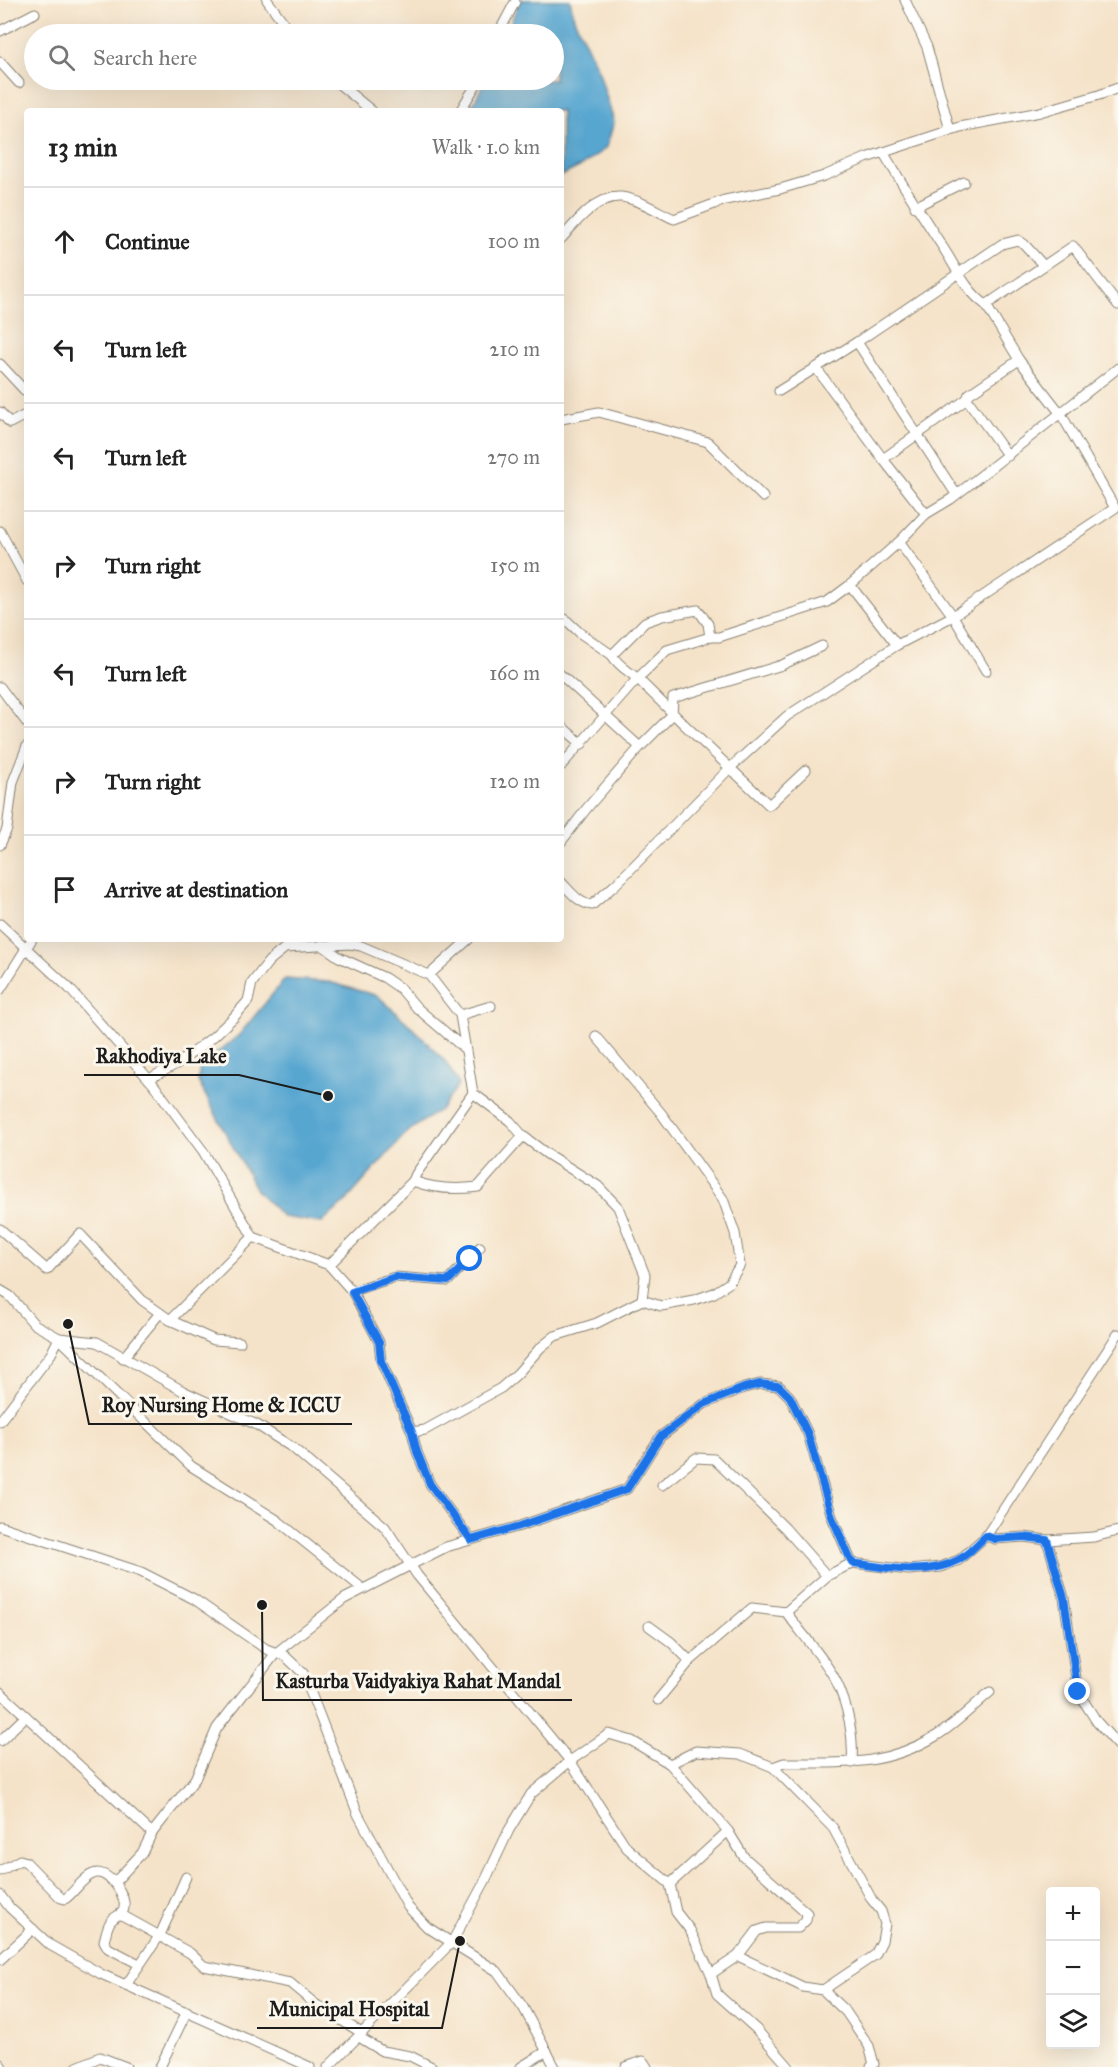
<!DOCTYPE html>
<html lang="en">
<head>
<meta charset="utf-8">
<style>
  :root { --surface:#fff; --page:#f2f2f2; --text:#222; --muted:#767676; --line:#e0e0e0 }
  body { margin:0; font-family:"IM FELL Great Primer",serif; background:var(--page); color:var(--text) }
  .controls { position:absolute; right:18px; bottom:18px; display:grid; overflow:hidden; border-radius:6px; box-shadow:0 6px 24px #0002 }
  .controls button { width:54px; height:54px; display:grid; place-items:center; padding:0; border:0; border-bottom:2px solid var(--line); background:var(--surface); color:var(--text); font:30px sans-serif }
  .stop { position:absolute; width:18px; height:18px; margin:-14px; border:4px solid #1a73e8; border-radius:50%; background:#fff }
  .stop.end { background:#1a73e8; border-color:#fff; box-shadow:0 2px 6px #0008 }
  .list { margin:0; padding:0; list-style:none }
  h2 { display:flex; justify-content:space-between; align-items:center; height:78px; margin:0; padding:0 24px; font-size:26px }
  h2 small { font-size:20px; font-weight:400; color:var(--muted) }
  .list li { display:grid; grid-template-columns:39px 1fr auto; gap:18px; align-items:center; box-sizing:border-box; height:108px; padding:0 24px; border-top:2px solid var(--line) }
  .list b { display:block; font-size:22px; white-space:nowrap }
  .list em { font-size:20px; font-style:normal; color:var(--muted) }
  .icon { flex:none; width:33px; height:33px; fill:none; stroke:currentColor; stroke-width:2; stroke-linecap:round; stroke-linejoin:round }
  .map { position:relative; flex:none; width:1118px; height:2067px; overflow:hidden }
  .search { position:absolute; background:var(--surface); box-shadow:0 6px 24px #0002; left:24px; top:24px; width:540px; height:66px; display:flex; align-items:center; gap:15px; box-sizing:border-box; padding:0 21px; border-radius:33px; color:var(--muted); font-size:22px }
  .panel { position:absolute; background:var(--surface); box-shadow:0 6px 24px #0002; left:24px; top:108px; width:540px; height:834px; border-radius:6px }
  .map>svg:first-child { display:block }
</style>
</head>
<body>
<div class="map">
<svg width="1118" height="2067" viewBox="0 0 1118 2067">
  <rect width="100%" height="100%" fill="#fbf7ec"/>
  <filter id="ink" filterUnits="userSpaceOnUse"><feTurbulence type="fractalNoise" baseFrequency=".0167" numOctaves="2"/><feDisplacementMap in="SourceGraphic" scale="12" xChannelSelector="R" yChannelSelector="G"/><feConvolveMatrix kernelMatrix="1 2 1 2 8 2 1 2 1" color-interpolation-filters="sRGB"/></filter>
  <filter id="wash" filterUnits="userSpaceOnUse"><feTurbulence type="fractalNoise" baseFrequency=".008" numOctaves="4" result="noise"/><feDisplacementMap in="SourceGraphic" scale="24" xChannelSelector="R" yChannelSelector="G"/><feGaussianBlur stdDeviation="1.35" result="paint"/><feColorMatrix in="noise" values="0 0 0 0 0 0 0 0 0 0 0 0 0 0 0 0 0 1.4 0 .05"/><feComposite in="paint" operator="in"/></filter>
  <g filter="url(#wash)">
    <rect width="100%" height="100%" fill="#f5e3c9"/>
    <!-- water -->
    <g fill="#56a6d0" stroke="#396176" stroke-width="1.5">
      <path d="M 520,0 L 570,0 L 574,18 L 599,72 L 614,122 L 606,148 L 583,165 L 561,176 L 561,111 L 470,111 L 485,80 L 554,80 L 554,34 L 506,34 Z"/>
      <path d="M 285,979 L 329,982 L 378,996 L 414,1029 L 445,1061 L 459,1084 L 441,1109 L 406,1133 L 347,1200 L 322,1223 L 283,1217 L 256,1190 L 198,1081 L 200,1067 L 239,1035 Z"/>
    </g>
  </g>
  <g filter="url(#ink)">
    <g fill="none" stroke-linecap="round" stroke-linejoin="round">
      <defs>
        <g id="minor">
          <path d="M 267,0 L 292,34"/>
          <path d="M 905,0 L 927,47 L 950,130"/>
          <path d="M 0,31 L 35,13"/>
          <path d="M 498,34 L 515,2"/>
          <path d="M 0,62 L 19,83"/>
          <path d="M 334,80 L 372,111"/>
          <path d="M 460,111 L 479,80"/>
          <path d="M 915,207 L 964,182"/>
          <path d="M 561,239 C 575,223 597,195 621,197 C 639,199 658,212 674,219 L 725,200 L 780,189 L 824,176 L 866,158 L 960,127 L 1040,112 L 1099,95 L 1118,88"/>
          <path d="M 986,305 L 1073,246 L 1118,305"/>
          <path d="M 857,342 L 956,494"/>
          <path d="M 0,364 L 27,393"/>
          <path d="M 816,368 L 883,459 L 926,514"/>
          <path d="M 779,391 L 857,342 L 1002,244 L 1018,240 L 1024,244 L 1043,265"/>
          <path d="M 967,399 L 1008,456"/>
          <path d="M 0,412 L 10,423 L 27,414"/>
          <path d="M 561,419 L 599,412 L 708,442 L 763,497"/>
          <path d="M 883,459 L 967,399 L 969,394 L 1019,360"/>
          <path d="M 0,531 L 27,581"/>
          <path d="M 899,542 L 953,616 L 986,671"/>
          <path d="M 897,645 L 850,585 L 899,542 L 926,514 L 951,499 L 1118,368"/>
          <path d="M 612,655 L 645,622 L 662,616 L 698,610 L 708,624 L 710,637"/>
          <path d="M 561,675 L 640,747"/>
          <path d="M 0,687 L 27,723"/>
          <path d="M 561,726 L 582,744"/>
          <path d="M 561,766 L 637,679 L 667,650 L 710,637 L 719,637 L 827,602 L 850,585"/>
          <path d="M 806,770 L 769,805 L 730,768 L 787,716 L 897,645 L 953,616 L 1115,508 L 1061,414 L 1019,360 L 986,305 C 965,290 956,267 942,246 C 922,215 902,184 883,152"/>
          <path d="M 561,842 L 587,808 L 640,747 L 672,715 L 673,698 L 782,665 L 822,646"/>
          <path d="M 0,845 L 7,829 L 13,782 L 27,746"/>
          <path d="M 561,882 C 570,891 579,904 592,905 L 615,885 L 730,768 C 699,739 669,710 639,680 C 630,672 618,666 612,655 L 580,633 L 565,619"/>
          <path d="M 0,924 L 69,988 L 153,1084 L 203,1151 L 253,1237 L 329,1265 L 352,1291 L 379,1342 L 381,1361 L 412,1432 L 417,1452 L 430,1484 L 471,1540"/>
          <path d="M 322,945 L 339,957 L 385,978 L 401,989 L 417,1008 L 465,1049"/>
          <path d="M 429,975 L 469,939"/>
          <path d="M 0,990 L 32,939"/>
          <path d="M 460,1015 L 491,1006"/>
          <path d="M 149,1079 L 180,1062 L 214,1036 L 233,1018 L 248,1001 L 252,983 L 269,961 L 285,948 L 350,944 L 361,946 L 429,975 L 460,1015 L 473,1093 L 510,1121 L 523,1136 L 547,1154 L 598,1186 L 618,1207 L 645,1275 L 642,1300"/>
          <path d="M 413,1181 C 434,1189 456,1190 478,1187 L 523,1136"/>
          <path d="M 0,1229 L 47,1270 L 80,1234 L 142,1300 L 170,1320"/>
          <path d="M 329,1265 L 413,1181 L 416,1174 L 473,1093"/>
          <path d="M 0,1290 L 10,1296 L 34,1324 L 59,1338 L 191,1466 L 277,1520 L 363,1589"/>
          <path d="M 352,1291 L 395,1277 L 448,1281 L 480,1247"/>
          <path d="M 59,1338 L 97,1342 L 183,1391 L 257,1425 L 293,1448 L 385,1527 L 417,1575 L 570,1761 L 627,1848 L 670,1884 L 676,1912 L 690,1930 L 711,1974 L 717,1994 L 756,2029 L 789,2067"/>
          <path d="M 240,1342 L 214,1340 L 170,1320 L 253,1237"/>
          <path d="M 123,1358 L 160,1313"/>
          <path d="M 0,1421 L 51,1354 L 59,1338"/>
          <path d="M 412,1432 L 425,1430 L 501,1388 L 517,1374 L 540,1348 L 555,1336 L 597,1323 L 642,1300 L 661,1306 L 694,1300 L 714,1293 L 729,1283 L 740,1265 L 735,1233 L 723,1199 L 661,1113 L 596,1036"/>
          <path d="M 662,1485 L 696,1458 L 714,1459 L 785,1528 L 827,1576"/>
          <path d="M 0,1526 L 141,1572 L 194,1599 L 266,1649 L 285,1656 L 303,1673 L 358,1814 L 408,1907 L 427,1927 L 497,1971 L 523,2007 L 555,2067"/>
          <path d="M 986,1536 L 995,1539 L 1024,1537 L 1047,1540 L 1094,1537 L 1118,1531"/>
          <path d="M 1047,1540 L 1064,1598 L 1078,1692 L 1097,1722 L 1118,1745"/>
          <path d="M 786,1612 L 827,1576 L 852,1563 L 909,1570 L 941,1567 L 959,1560 L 986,1536 L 1118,1334"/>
          <path d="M 649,1626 L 671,1642 L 690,1661"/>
          <path d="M 0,1692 L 152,1833"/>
          <path d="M 658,1700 L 690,1661 L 752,1608 L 786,1612 C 801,1633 825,1659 836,1681 C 848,1705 854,1737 852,1763"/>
          <path d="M 0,1741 L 26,1716"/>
          <path d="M 670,1764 L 696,1751 L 740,1754 L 773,1767 L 833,1828 L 872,1900 L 881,1911 L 885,1924 L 882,1941 L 875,1955 L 823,1990"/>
          <path d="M 773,1767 L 784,1763 C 841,1763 885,1767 936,1736 C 956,1724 973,1706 990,1692"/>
          <path d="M 0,1871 L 20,1860 L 26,1862 L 61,1898 L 65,1899 C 75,1892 82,1878 93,1874 C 106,1867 130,1897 123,1911 C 121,1915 115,1916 112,1920 C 107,1924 106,1935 104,1941 L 108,1948 L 139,1964"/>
          <path d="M 114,1883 L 142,1853 L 152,1833 L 195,1779 L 217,1728 L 276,1653 L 344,1599 L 446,1547 L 520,1526 L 627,1489 L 660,1437 L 704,1404 L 744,1388 L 760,1384 L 779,1386 L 790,1397 L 808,1434 L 832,1517 L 852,1563"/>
          <path d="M 0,1895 L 10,1908 L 50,1945 L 101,1974 L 310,2067"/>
          <path d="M 120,1914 L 190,1953 L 204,1966 L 290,1983 L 315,2004 L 362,2033"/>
          <path d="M 738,1956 L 803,1987 L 823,1990 L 846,2012 L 869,2046 L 874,2064 L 871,2067"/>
          <path d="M 0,1960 L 33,1929"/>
          <path d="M 711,1974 L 738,1956 L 757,1931 L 766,1928 L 798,1928 L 806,1920 L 807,1913 L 744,1857 L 728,1831"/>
          <path d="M 126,1985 L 160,1935 L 186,1877"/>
          <path d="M 359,2037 L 382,2051 L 410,2056 L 432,2067"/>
          <path d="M 0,2064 L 2,2067"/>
          <path d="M 77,2067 L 100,2057 L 126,2067"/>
          <path d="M 160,2067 L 187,2011"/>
          <path d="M 328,2067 L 452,1942 L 485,1881 L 509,1830 L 531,1794 L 570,1761 L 609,1734 L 632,1741 L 670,1764 L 728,1831 L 670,1884"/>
          <path d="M 521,2067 L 547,2051"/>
          <path d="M 626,2067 L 643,2061 L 647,2067"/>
        </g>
      </defs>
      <!-- minor casing -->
      <use href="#minor" stroke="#888072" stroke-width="11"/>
      <!-- minor -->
      <use href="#minor" stroke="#fff" stroke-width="9"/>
    </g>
  </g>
  <g fill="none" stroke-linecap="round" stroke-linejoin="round" filter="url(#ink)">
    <!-- route -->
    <path stroke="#1a73e8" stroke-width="8" d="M 470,1259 L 448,1281 L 395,1277 L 352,1292 L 379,1342 L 381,1361 L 412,1432 L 417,1452 L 430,1484 L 471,1540 L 520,1526 L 627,1489 L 660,1437 L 704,1404 L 744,1388 L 760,1384 L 779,1386 L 790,1397 L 808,1434 L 832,1517 L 852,1563 C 885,1567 926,1577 958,1560 C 968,1555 977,1544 986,1536 L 995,1539 L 1024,1537 L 1047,1540 L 1064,1598 L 1078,1692"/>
  </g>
  <!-- callouts -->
  <path fill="none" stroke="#1c1c1c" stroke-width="2" d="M328 1096L239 1075H84M68 1324L89 1424H352M262 1605L263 1700H572M460 1941L442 2028H257"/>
  <g fill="#1c1c1c" stroke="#fbf7ec" stroke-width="2">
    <circle cx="328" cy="1096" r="6"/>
    <circle cx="68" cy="1324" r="6"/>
    <circle cx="262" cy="1605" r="6"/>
    <circle cx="460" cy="1941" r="6"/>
  </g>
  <g font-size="20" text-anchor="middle" font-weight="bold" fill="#1c1c1c" stroke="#fbf7ec" stroke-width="6" stroke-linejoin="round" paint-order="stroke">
    <text x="161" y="1063">Rakhodiya Lake</text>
    <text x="221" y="1412">Roy Nursing Home &amp; ICCU</text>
    <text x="418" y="1688">Kasturba Vaidyakiya Rahat Mandal</text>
    <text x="349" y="2016">Municipal Hospital</text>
  </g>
</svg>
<div class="controls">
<button>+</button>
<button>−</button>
<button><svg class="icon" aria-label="layers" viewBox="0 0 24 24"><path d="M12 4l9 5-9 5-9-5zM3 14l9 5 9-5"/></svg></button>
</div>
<div class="stop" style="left:470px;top:1259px"></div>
<div class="stop end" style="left:1078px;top:1692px"></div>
<div class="search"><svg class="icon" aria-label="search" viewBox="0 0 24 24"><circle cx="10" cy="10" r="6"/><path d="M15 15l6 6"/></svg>Search here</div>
<section class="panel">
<h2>13 min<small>Walk · 1.0 km</small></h2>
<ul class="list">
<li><svg class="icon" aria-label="ahead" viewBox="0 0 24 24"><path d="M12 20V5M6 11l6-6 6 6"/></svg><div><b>Continue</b></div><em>100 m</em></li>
<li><svg class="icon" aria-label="left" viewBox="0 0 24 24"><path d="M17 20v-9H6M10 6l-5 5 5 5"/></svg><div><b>Turn left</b></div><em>210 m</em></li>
<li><svg class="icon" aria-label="left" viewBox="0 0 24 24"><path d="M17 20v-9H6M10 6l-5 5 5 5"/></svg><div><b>Turn left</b></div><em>270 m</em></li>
<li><svg class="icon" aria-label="right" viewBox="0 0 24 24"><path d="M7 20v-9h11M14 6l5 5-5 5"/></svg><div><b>Turn right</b></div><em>150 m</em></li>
<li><svg class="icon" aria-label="left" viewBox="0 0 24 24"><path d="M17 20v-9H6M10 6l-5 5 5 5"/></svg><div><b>Turn left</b></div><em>160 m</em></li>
<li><svg class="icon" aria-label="right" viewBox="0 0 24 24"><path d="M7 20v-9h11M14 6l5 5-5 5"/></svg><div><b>Turn right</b></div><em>120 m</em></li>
<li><svg class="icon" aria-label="arrive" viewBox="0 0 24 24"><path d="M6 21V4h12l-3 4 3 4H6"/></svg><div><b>Arrive at destination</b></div></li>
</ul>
</section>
</div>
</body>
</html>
